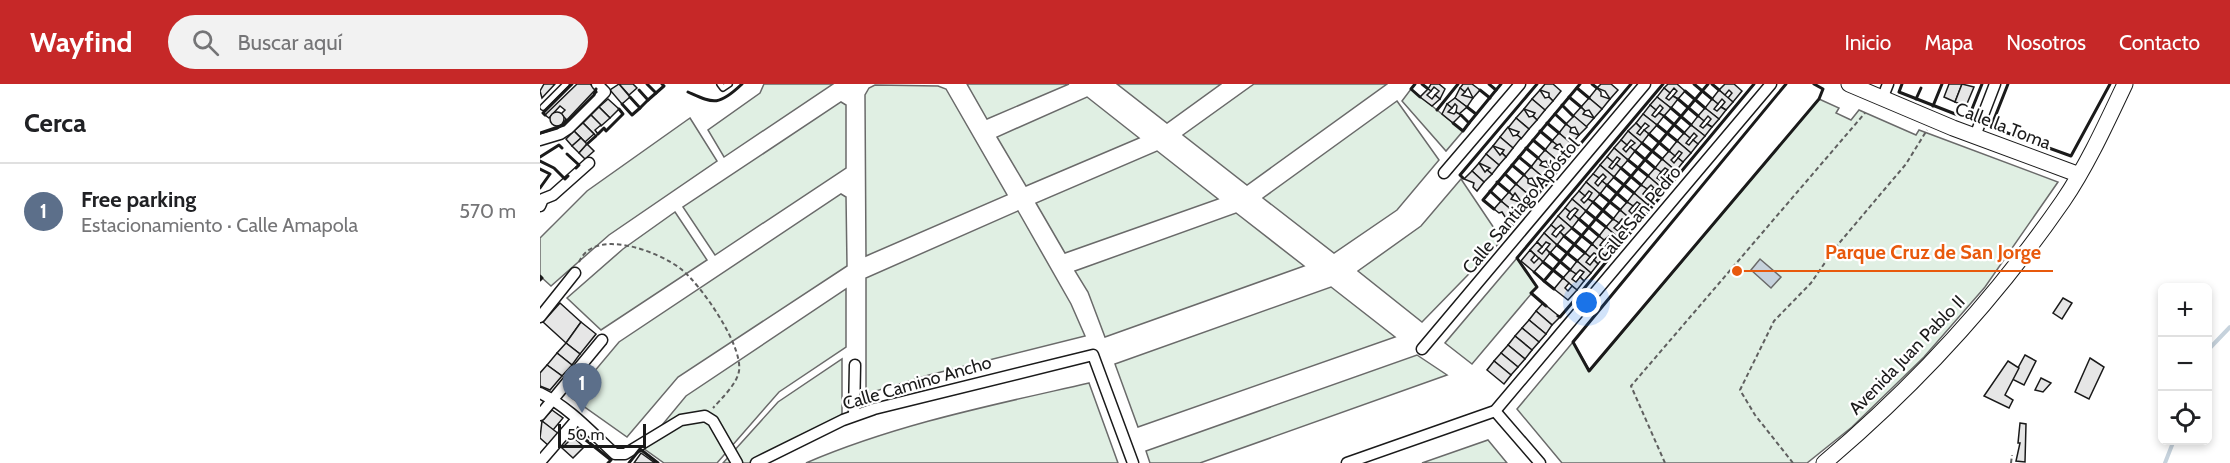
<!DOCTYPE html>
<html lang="es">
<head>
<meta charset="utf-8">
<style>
  :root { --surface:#fff; --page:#f2f2f2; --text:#202124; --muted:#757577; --line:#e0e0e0; --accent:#c62828 }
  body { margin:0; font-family:Cabin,sans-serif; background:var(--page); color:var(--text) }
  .controls { position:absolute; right:18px; bottom:18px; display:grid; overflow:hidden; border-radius:9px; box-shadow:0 3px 9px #0003 }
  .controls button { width:54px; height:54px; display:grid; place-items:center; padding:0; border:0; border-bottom:2px solid var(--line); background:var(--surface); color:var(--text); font:30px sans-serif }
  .scale { position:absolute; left:18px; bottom:15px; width:88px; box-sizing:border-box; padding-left:6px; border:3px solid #1a1a1a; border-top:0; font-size:16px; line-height:21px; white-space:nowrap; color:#1a1a1a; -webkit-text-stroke:4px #fff; paint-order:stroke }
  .you { position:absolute; left:1047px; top:219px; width:21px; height:21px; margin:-15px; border:4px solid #fff; border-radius:50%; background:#1a73e8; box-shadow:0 0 0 9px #1a73e833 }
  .badge { display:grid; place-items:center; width:39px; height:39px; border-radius:50%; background:var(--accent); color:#fff; font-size:20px; font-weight:700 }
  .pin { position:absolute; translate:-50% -50px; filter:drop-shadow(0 2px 3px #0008) }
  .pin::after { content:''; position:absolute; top:32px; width:21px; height:18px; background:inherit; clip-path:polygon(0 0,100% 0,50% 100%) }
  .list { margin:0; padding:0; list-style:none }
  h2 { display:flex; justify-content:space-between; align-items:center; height:78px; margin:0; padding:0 24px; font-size:26px }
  h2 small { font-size:20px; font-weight:400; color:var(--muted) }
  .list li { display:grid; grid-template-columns:39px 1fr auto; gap:18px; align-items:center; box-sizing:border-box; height:96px; padding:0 24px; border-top:2px solid var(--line) }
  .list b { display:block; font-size:22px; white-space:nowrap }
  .list p { margin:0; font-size:20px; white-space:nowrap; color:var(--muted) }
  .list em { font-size:20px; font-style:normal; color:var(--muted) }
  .icon { flex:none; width:33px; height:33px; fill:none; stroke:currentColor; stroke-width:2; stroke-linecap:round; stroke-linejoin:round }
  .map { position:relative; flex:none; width:1690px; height:379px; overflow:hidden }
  header { display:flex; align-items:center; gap:36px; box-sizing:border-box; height:84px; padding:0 30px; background:var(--accent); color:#fff }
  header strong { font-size:28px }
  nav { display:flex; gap:33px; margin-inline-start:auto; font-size:21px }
  .search { width:420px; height:54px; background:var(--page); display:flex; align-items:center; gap:15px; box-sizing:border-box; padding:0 21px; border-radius:33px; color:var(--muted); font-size:22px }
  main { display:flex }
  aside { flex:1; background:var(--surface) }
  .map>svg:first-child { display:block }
</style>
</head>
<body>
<header>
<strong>Wayfind</strong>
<div class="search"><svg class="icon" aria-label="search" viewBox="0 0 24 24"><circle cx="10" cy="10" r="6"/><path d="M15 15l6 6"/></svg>Buscar aquí</div>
<nav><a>Inicio</a><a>Mapa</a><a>Nosotros</a><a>Contacto</a></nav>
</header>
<main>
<aside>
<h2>Cerca<small></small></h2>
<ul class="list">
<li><span class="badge" style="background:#5c6f8a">1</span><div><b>Free parking</b><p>Estacionamiento · Calle Amapola</p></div><em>570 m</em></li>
</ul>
</aside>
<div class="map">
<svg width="1690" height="379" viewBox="0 0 1690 379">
  <rect width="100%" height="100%" fill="#fff"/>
  <!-- green -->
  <g fill="#e0efe3" stroke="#6a6a6a" stroke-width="1.5">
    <path d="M 224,0 L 293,0 L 184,73 L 168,46 L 220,9 Z"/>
    <path d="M 427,0 L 529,0 L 447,35 Z"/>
    <path d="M 577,0 L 681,0 L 627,39 Z"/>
    <path d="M 714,0 L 847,0 L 707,101 L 643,51 Z"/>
    <path d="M 335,1 L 398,2 L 406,5 L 467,111 L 326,172 L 325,11 L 329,4 Z"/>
    <path d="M 871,5 L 923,47 L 906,67 L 862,17 Z"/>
    <path d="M 547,13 L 599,54 L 486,102 L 457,53 Z"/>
    <path d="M 1279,15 L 1299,24 L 1296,29 L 1311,36 L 1319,26 L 1376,51 L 1379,46 L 1518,98 L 1445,203 L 1384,273 L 1312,343 L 1267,379 L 1022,379 L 977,325 L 1033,258 L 1050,287 Z"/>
    <path d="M 857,17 L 899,76 L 857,126 L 794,169 L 723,114 Z"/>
    <path d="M 301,18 L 306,21 L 306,84 L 175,171 L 143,123 Z"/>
    <path d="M 150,34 L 177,77 L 69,151 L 11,202 L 0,192 L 0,154 L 47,107 Z"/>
    <path d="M 617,67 L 678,115 L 525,169 L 496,119 Z"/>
    <path d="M 921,95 L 962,156 L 882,238 L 818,187 L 881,142 Z"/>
    <path d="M 301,110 L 306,113 L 307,182 L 138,293 L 87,353 L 32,314 L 79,258 Z"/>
    <path d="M 478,127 L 531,220 L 545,252 L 389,291 L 326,310 L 326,194 Z"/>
    <path d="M 135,128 L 167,176 L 61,246 L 27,214 L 83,165 Z"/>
    <path d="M 696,129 L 764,182 L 565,253 L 548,208 L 535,187 Z"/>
    <path d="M 977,174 L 997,203 L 932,280 L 905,259 Z"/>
    <path d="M 791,203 L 855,253 L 598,343 L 575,280 Z"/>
    <path d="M 306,205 L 306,263 L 239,308 L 177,379 L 124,379 L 103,364 L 146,312 Z"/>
    <path d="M 877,271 L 907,291 L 660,379 L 610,379 L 606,367 Z"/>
    <path d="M 302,275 L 302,334 L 210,379 L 183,379 L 238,318 Z"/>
    <path d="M 549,299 L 578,379 L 266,379 C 357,340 453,321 549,299 Z"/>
    <path d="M 948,356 L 967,379 L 882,379 Z"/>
  </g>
  <!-- water -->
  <path fill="#c6d2dc" stroke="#6a6a6a" stroke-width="1.5" d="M 1220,175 L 1241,193 L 1231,204 L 1211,186 Z"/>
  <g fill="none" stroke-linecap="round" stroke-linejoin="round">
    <!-- stream -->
    <g stroke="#c6d2dc" stroke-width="4">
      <path d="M 1668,266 L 1690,243"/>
      <path d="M 1625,379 L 1634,356"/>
    </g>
  </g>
  <!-- building -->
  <g fill="#e6e6e6" stroke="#1a1a1a" stroke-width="1.5">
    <path d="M 4,0 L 15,0 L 2,14 L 0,7 Z"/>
    <path d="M 37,0 L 50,0 L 56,5 L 23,40 L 26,35 L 21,30 L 25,26 L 20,22 L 9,34 L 5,31 Z"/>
    <path d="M 79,0 L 93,0 L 97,4 L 89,11 Z"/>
    <path d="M 79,0 L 90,13 L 82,20 L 70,6 Z"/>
    <path d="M 899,0 L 905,5 L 900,15 L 895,11 L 899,7 L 894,3 L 891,7 L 888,5 L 891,0 Z"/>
    <path d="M 923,0 L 932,0 L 940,6 L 933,14 L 928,4 L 925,8 L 920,4 Z"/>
    <path d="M 1005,0 L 1013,0 L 1021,7 L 1013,17 L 1009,13 L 1009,9 L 1000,6 Z"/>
    <path d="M 1061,0 L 1071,0 L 1078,6 L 1070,15 L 1065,7 L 1057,4 Z"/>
    <path d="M 1128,0 L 1137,0 L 1145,7 L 1138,15 L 1133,12 L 1137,7 L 1134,4 L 1130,9 L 1124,4 Z"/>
    <path d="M 1185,0 L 1194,0 L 1202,7 L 1193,18 L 1188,14 L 1192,9 L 1189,6 L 1185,11 L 1179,6 Z"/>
    <path d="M 1409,0 L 1422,0 L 1415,18 L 1404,13 Z"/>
    <path d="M 1422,0 L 1434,3 L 1426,22 L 1415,18 Z"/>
    <path d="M 920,4 L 925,8 L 922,11 L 933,14 L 927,23 L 915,14 Z"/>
    <path d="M 1057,4 L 1061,8 L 1061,12 L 1070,15 L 1062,25 L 1049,14 Z"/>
    <path d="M 1124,4 L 1130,9 L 1126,14 L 1129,16 L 1133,12 L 1138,15 L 1131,24 L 1117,13 Z"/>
    <path d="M 888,5 L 891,7 L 887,11 L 892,15 L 895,11 L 900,15 L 892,22 L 880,13 Z"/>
    <path d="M 1000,6 L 1005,14 L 1009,13 L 1013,17 L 1005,26 L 992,15 Z"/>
    <path d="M 1179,6 L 1193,18 L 1186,26 L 1181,23 L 1185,18 L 1182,15 L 1178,20 L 1172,15 Z"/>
    <path d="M 1117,13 L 1131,24 L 1124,32 L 1119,29 L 1123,24 L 1120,21 L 1116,26 L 1110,21 Z"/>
    <path d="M 915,14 L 927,23 L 919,30 L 916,28 L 917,22 L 915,20 L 912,24 L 907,20 Z"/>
    <path d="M 1049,14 L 1062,25 L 1054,34 L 1049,26 L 1045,27 L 1041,23 Z"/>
    <path d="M 68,15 L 79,25 L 70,34 L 59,23 Z"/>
    <path d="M 992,15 L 1005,26 L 997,36 L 993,32 L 995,29 L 984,25 Z"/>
    <path d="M 1172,15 L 1178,20 L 1174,25 L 1177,27 L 1181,23 L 1186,26 L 1179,35 L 1165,24 Z"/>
    <path d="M 907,20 L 912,24 L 908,28 L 914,30 L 916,28 L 921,31 L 913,39 L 902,30 Z"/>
    <path d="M 1110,21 L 1116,26 L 1112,31 L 1115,33 L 1119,29 L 1124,32 L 1117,41 L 1103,30 Z"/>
    <path d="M 59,23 L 70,34 L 61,42 L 51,31 Z"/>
    <path d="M 1041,23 L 1045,27 L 1043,30 L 1054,34 L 1046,43 L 1033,32 Z"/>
    <path d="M 1165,24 L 1179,35 L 1172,43 L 1167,40 L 1171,35 L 1168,32 L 1164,37 L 1158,32 Z"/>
    <path d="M 984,25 L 989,33 L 993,32 L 997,36 L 989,45 L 976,34 Z"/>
    <circle cx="17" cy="35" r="7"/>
    <path d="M 1103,30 L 1117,41 L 1109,50 L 1104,46 L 1109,42 L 1105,39 L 1101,44 L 1096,39 Z"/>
    <path d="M 51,31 L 61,41 L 55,46 L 58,50 L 56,52 L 43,39 Z"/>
    <path d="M 1034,32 L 1047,43 L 1039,51 L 1035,43 L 1031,44 L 1026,40 Z"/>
    <path d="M 1158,32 L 1164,37 L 1160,42 L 1163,44 L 1167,40 L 1172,43 L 1165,52 L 1151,41 Z"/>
    <path d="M 976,34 L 989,45 L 981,55 L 977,51 L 979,48 L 968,44 Z"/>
    <path d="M 43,39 L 54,50 L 45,58 L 34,47 Z"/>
    <path d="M 1096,39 L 1101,44 L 1097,49 L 1100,51 L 1104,46 L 1109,50 L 1102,59 L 1088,47 Z"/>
    <path d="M 1026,40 L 1031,44 L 1030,48 L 1039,51 L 1032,60 L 1019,49 Z"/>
    <path d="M 1151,41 L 1165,52 L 1158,60 L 1153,56 L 1157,52 L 1154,49 L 1150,54 L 1144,49 Z"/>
    <path d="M 968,43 L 973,52 L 977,51 L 981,54 L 973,64 L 960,53 Z"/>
    <path d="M 34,47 L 41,54 L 32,62 L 26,55 Z"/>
    <path d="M 1088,47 L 1102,59 L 1095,67 L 1090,63 L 1095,59 L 1091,56 L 1087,61 L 1081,56 Z"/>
    <path d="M 1019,49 L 1032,60 L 1025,68 L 1020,60 L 1017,61 L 1012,57 Z"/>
    <path d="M 1144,49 L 1150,54 L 1146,59 L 1149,61 L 1153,56 L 1158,60 L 1151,69 L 1137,57 Z"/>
    <path d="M 960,53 L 973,64 L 966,73 L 962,69 L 964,66 L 953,62 Z"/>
    <path d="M 41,54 L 47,60 L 39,69 L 32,62 Z"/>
    <path d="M 1081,56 L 1087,61 L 1083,65 L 1086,68 L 1090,63 L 1095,67 L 1088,76 L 1074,64 Z"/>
    <path d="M 1012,57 L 1017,61 L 1014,64 L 1025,68 L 1018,77 L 1005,66 Z"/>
    <path d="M 1137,57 L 1151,69 L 1143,78 L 1138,74 L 1142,69 L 1139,67 L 1135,72 L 1129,67 Z"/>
    <path d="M 47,60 L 54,67 L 45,75 L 39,69 Z"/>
    <path d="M 953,62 L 960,71 L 962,69 L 966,73 L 959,81 L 946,70 Z"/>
    <path d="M 1074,64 L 1088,76 L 1081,84 L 1076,80 L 1080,75 L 1077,73 L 1073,78 L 1067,73 Z"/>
    <path d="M 1005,66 L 1018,77 L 1011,85 L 1006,77 L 1002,78 L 998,74 Z"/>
    <path d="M 1129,67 L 1135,72 L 1131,76 L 1134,79 L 1138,74 L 1143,78 L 1136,87 L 1122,75 Z"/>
    <path d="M 946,70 L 959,81 L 952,90 L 947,86 L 950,84 L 939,79 Z"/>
    <path d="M 1067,73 L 1073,78 L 1069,83 L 1072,85 L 1076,80 L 1081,84 L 1074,93 L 1060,81 Z"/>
    <path d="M 998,74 L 1002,78 L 1000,81 L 1011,85 L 1004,94 L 991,83 Z"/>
    <path d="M 1122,75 L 1136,87 L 1129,95 L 1124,91 L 1128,86 L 1125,84 L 1121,88 L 1115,84 Z"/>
    <path d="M 939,79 L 945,88 L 947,86 L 952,90 L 944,98 L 932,87 Z"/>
    <path d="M 1060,81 L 1074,93 L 1067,101 L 1062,97 L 1066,93 L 1063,90 L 1059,94 L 1053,90 Z"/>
    <path d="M 991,83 L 1004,94 L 997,103 L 992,94 L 988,95 L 984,91 Z"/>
    <path d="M 1115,84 L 1121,88 L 1117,94 L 1120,96 L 1124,91 L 1129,95 L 1122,104 L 1108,92 Z"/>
    <path d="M 932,87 L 944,98 L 937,107 L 933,103 L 934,99 L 924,95 Z"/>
    <path d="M 1053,90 L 1059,94 L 1055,99 L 1058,102 L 1062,97 L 1067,101 L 1060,110 L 1046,98 Z"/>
    <path d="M 984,91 L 988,95 L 988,99 L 997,103 L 989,111 L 976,100 Z"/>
    <path d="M 1108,92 L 1122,104 L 1115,112 L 1110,108 L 1114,104 L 1111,101 L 1107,105 L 1101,101 Z"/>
    <path d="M 1046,98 L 1060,110 L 1053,118 L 1048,115 L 1052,109 L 1049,107 L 1045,112 L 1039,107 Z"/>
    <path d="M 976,100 L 989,111 L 982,119 L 975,109 L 973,112 L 969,108 Z"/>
    <path d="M 1101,101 L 1107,105 L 1103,110 L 1106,113 L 1110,108 L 1115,112 L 1108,121 L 1094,109 Z"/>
    <path d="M 1039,107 L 1045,112 L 1041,116 L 1044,119 L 1048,115 L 1053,118 L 1046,127 L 1032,115 Z"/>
    <path d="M 969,108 L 973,112 L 971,115 L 982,119 L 974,128 L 961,117 Z"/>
    <path d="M 1094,109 L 1108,121 L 1101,129 L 1096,125 L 1100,120 L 1097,118 L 1093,122 L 1087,118 Z"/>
    <path d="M 1032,115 L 1046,127 L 1039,135 L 1034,131 L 1038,126 L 1035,124 L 1030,128 L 1025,124 Z"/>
    <path d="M 961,117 L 974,128 L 967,136 L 962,128 L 959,129 L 954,125 Z"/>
    <path d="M 1087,118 L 1093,122 L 1089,127 L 1092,130 L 1096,125 L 1101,129 L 1094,138 L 1080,126 Z"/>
    <path d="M 1025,124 L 1030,128 L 1027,133 L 1030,136 L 1034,131 L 1039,135 L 1032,144 L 1018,132 Z"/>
    <path d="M 1080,126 L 1094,138 L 1086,146 L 1082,142 L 1086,137 L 1082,135 L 1079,139 L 1073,135 Z"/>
    <path d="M 1018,132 L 1032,144 L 1024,152 L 1020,148 L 1024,144 L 1021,141 L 1016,145 L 1011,141 Z"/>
    <path d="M 1073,135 L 1079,139 L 1074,144 L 1078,147 L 1082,142 L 1086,146 L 1080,155 L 1066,143 Z"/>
    <path d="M 1011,141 L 1016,145 L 1012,150 L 1016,153 L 1020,148 L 1024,152 L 1017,161 L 1004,149 Z"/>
    <path d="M 1066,143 L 1080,155 L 1072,163 L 1068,159 L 1072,154 L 1069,152 L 1064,156 L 1059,152 Z"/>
    <path d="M 1004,149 L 1017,161 L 1010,169 L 1006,165 L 1010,160 L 1006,158 L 1002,163 L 997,158 Z"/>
    <path d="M 1059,152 L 1064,156 L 1060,161 L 1064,164 L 1068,159 L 1072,163 L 1065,172 L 1052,160 Z"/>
    <path d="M 997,158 L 1002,163 L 998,167 L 1002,170 L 1006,165 L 1010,169 L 1003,178 L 990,166 Z"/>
    <path d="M 1052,160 L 1065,172 L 1058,180 L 1054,176 L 1058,171 L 1054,169 L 1050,173 L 1045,169 Z"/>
    <path d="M 990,166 L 995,171 L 991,176 L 994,179 L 999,174 L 1003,178 L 994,188 L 981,177 Z"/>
    <path d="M 1045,169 L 1050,173 L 1046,178 L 1050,181 L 1054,176 L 1058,180 L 1051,189 L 1037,177 Z"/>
    <path d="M 1037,177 L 1051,189 L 1044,197 L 1040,193 L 1044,188 L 1040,186 L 1036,190 L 1030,186 Z"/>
    <path d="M 1030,186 L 1036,190 L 1032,195 L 1036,198 L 1040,193 L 1044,197 L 1037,206 L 1023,194 Z"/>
    <path d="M 1023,194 L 1029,199 L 1025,204 L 1028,207 L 1032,202 L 1037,206 L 1028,216 L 1014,205 Z"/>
    <path d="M 1523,214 L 1532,219 L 1522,235 L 1513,229 Z"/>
    <path d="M 20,219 L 41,238 L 26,259 L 3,238 Z"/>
    <path d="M 1003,219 L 1020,233 L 1012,241 L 996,227 Z"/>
    <path d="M 996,227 L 1012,241 L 1006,250 L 989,236 Z"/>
    <path d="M 989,236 L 1006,250 L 999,258 L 982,244 Z"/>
    <path d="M 41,238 L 56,250 L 40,270 L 26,259 Z"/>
    <path d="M 982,244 L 999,258 L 992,266 L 975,252 Z"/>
    <path d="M 975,252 L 992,266 L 985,275 L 968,261 Z"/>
    <path d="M 26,259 L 40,270 L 32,281 L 17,269 Z"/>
    <path d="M 968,261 L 985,275 L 978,283 L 961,269 Z"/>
    <path d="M 17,269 L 32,281 L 22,292 L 7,281 Z"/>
    <path d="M 961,269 L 978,283 L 971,291 L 954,277 Z"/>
    <path d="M 1485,271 L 1496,277 L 1484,301 L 1472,295 Z"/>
    <path d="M 1550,274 L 1564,283 L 1549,315 L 1535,308 Z"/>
    <path d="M 954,277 L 971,291 L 964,300 L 947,286 Z"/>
    <path d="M 1468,277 L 1479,284 L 1465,311 L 1473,316 L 1469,324 L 1444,312 Z"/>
    <path d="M 7,281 L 22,292 L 10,306 L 0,302 L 0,289 Z"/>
    <path d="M 1501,294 L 1511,299 L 1503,308 L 1495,306 Z"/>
    <path d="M 12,326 L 23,334 L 13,346 L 2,337 Z"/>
    <path d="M 2,337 L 19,350 L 9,362 L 0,354 Z"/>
    <path d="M 1480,339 L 1486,340 L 1485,378 L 1476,377 L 1480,359 L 1478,359 Z"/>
    <path d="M 33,353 L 44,363 L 33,374 L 22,364 Z"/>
    <path d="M 101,369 L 115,379 L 94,379 Z"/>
  </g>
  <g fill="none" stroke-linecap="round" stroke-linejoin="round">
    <defs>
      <g id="lane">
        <path d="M 180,0 L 183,4 L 189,0"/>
        <path d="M 3,23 L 26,0"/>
      </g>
      <g id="street">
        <path d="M 1342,15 L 1348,0"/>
        <path d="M 1435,52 L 1455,0"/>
        <path d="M 0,56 L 20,50 L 29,44 L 65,8 L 57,0"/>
        <path d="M 904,89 L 980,0"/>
        <path d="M 0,122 L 3,115 L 13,111 L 49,79"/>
        <path d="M 0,233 L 35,189"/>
        <path d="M 882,265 L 1105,0"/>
        <path d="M 0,309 C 29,323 52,349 75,370 L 85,370 L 141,336 L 165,332 L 173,337 L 197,379"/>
        <path d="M 955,327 L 1000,379"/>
        <path d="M 0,331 L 62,256"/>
        <path d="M 314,331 L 315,281"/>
        <path d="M 0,378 L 37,335"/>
        <path d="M 216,379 L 303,336 L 334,325 L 553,271 L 593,379"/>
        <path d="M 807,379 L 955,327 L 1231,0"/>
      </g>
      <g id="secondary">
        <path d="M 1309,0 L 1413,44 L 1537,90"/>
        <path d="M 1284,379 C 1374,303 1456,214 1523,117 C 1547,82 1567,38 1585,0"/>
      </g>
    </defs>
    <!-- lane casing -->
    <use href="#lane" stroke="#1a1a1a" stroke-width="8"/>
    <!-- street casing -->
    <use href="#street" stroke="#1a1a1a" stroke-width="13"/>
    <!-- secondary casing -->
    <use href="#secondary" stroke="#1a1a1a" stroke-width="17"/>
    <!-- path -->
    <g stroke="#5f5f5f" stroke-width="2" stroke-dasharray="4.5 3" stroke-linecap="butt">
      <path d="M 39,178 C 54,143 118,167 141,185 C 161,201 203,261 199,287 C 197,300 181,315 173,324"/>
      <path d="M 1125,379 L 1091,302 L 1325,29"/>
      <path d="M 1253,379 L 1215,331 L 1200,306 L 1234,237 L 1271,199 L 1295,164 L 1366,80 L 1387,46"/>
      <path d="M 1471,379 L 1472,371"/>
    </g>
    <!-- lane -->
    <use href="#lane" stroke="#fff" stroke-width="5"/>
    <!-- street -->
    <use href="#street" stroke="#fff" stroke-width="10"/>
    <!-- secondary -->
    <use href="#secondary" stroke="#fff" stroke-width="15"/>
    <!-- wall -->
    <g stroke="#1a1a1a" stroke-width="3">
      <path d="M 107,0 L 116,9 L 108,16"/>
      <path d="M 875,0 L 871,5 L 880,13"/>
      <path d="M 882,0 L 887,4"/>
      <path d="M 949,0 L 956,6"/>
      <path d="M 1052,0 L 1057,4"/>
      <path d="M 1154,0 L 1172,15"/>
      <path d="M 1172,0 L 1179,6"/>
      <path d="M 1246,0 L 1033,258 L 1049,287 L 1279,15 L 1283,5 L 1274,0"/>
      <path d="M 1362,0 L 1359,8 L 1428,35 L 1442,0"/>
      <path d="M 1468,0 L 1451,43 L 1531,72 L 1570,0"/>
      <path d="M 1037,4 L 1049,14"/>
      <path d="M 99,6 L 108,16 L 100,24"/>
      <path d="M 940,6 L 950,14"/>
      <path d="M 1145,7 L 1165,24"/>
      <path d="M 148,8 C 173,19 178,23 202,0"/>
      <path d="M 116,9 L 124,2 L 122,0"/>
      <path d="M 1029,13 L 1041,23"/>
      <path d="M 1138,15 L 1158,32"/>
      <path d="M 1376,15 L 1381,4"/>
      <path d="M 82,20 L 92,31 L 100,24 L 90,13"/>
      <path d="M 1022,21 L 1033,32"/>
      <path d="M 1393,22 L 1402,0"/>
      <path d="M 927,23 L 936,30"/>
      <path d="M 1131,24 L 1151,41"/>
      <path d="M 897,26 L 918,0"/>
      <path d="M 1015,30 L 1026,40"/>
      <path d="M 5,31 L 3,29 L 32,0"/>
      <path d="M 1124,32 L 1144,49"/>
      <path d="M 913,39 L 923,47 L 929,39 L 921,31"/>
      <path d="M 929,39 L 961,0"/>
      <path d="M 1007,39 L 1019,49"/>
      <path d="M 1117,41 L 1137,57"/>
      <path d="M 1000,47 L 1012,57"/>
      <path d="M 0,49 L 24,41 L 54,11 L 56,5"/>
      <path d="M 58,50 L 64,44 L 66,47 L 83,30 L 79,25"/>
      <path d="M 1109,50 L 1129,67"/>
      <path d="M 993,56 L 1005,66"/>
      <path d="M 1102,59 L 1122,75"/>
      <path d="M 47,60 L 56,52"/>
      <path d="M 986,64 L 998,74"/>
      <path d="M 1095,67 L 1115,84"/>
      <path d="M 27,70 L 39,81 L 36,84"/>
      <path d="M 0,73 L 19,61 L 22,64"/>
      <path d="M 979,73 L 991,83"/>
      <path d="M 1088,76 L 1108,92"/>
      <path d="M 0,77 L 14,84 L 25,95 L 28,92"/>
      <path d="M 972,81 L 984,91"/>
      <path d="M 1081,84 L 1101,101"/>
      <path d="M 0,85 L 10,90 L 0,104"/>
      <path d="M 965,90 L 976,100"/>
      <path d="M 1074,93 L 1094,109"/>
      <path d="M 923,94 L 920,91 L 997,0"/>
      <path d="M 957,98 L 969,108"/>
      <path d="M 1067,101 L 1087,118"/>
      <path d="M 950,107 L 961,117"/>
      <path d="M 1060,110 L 1080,126"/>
      <path d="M 1053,118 L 1073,135"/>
      <path d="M 954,125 L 943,116 L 1040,0"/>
      <path d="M 1046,127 L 1066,143"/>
      <path d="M 1039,135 L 1059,152"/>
      <path d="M 968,138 L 972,141 L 1091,0"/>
      <path d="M 1032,144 L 1052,160"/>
      <path d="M 1024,152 L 1045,169"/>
      <path d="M 1017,161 L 1037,177"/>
      <path d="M 1010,169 L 1030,186"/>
      <path d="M 1003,178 L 1023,194"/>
      <path d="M 994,188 L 1004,197"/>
      <path d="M 0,192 L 2,194 L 0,196"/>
      <path d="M 1014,205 L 1004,197 L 1168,0"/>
      <path d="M 1006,222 L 991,209 L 997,203 L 977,174 L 1123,0"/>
      <path d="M 1018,232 L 1020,233 L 1032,219 L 1214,0"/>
      <path d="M 32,345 L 71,376 L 68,379"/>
      <path d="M 89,379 L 100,365 L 118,379"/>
    </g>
  </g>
  <g text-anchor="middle" stroke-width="4.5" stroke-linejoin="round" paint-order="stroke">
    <!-- street labels -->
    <g font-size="18" fill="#1a1a1a" stroke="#fff">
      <text transform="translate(1463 42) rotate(21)" y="6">Calle la Toma</text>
      <text transform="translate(981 122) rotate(-50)" y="6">Calle Santiago Apóstol</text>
      <text transform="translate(1099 130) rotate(-50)" y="6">Calle San Pedro</text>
      <text transform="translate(1367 271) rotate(-46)" y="6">Avenida Juan Pablo II</text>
      <text transform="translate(377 299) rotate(-16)" y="6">Calle Camino Ancho</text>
    </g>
  </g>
  <!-- callouts -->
  <path fill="none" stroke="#e8590c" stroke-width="2" d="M1197 187L1273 187H1513"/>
  <circle fill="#e8590c" stroke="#fff" stroke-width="2" cx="1197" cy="187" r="6"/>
  <g font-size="20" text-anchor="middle" font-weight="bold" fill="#e8590c" stroke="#fff" stroke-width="4.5" stroke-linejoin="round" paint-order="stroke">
    <text x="1393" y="175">Parque Cruz de San Jorge</text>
  </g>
</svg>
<div class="controls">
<button>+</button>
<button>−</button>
<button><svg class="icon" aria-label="locate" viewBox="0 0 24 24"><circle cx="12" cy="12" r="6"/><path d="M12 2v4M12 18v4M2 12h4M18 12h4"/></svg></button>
</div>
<div class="scale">50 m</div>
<div class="you"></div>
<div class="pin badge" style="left:42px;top:329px;background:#5c6f8a">1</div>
</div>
</main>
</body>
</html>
